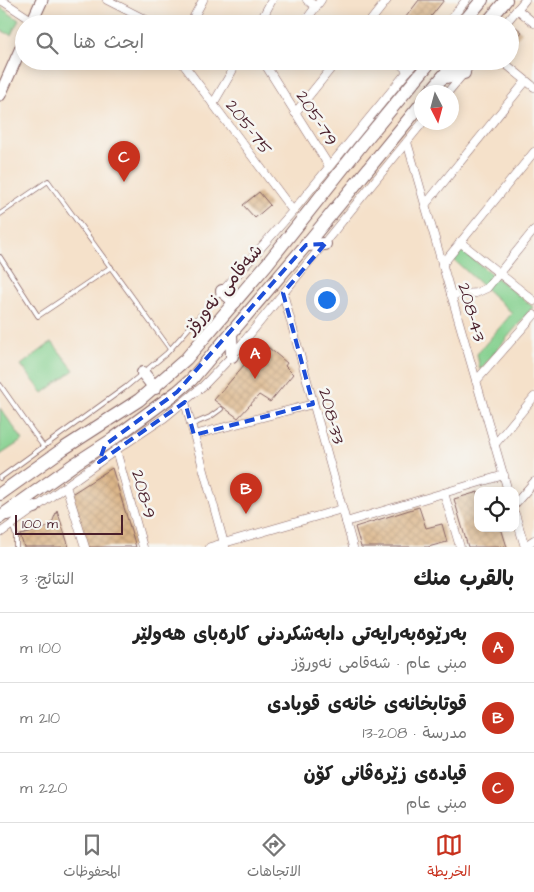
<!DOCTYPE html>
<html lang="ar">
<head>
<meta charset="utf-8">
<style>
  :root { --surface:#fff; --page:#f6f6f6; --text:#222; --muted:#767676; --line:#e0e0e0; --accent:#c8321e }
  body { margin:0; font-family:"Architects Daughter","Playpen Sans Arabic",sans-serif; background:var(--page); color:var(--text); direction:rtl }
  .controls { position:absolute; right:15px; bottom:15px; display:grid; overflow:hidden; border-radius:10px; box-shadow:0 2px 12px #0003 }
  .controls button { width:45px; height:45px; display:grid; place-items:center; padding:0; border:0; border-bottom:1px solid var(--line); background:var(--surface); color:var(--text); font:25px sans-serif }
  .compass { position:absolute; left:414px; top:85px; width:45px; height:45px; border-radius:50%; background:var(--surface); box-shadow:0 2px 12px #0003; rotate:174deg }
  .scale { position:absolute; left:15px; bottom:12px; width:108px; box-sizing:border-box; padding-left:5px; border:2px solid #4a1f2b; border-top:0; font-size:14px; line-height:18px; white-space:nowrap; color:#4a1f2b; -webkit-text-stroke:4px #f6f6f2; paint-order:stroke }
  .you { position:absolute; left:326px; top:299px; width:18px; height:18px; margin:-12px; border:4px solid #fff; border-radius:50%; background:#1a73e8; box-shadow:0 0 0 8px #1a73e833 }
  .badge { display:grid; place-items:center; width:32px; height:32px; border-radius:50%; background:var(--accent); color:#fff; font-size:16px; font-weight:700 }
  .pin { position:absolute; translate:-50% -41px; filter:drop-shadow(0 1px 2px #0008) }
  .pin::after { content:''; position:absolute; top:26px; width:18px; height:15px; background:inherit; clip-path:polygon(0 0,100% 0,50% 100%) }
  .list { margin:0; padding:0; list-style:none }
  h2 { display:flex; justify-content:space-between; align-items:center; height:65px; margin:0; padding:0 20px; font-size:21px }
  h2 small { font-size:16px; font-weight:400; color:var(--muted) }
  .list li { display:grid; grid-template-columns:32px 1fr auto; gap:15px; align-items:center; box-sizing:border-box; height:70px; padding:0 20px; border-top:1px solid var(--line) }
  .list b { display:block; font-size:19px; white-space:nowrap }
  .list p { margin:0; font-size:16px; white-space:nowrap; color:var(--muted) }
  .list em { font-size:16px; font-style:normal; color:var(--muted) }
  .icon { flex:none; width:28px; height:28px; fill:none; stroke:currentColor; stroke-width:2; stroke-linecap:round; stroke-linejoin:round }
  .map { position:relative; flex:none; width:534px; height:547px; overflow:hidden; direction:ltr }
  .search { position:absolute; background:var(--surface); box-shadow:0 2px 12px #0003; left:15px; right:15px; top:15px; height:55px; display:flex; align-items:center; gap:12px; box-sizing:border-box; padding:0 18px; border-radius:28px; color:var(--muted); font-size:19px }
  .sheet { height:275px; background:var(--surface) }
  nav { display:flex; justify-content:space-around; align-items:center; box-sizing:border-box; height:70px; border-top:1px solid var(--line); background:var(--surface); font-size:14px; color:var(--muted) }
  nav a { display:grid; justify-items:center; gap:2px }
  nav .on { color:var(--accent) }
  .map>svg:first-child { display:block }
</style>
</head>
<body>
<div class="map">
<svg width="534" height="547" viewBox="0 0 534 547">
  <defs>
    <pattern id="building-cross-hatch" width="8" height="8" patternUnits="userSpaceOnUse" patternTransform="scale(1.25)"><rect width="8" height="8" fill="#dcb68a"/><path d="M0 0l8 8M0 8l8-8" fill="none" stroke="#be9c77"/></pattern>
  </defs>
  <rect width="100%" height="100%" fill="#f6f6f2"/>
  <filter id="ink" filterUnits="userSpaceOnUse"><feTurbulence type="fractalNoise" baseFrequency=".02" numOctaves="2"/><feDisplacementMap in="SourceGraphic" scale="10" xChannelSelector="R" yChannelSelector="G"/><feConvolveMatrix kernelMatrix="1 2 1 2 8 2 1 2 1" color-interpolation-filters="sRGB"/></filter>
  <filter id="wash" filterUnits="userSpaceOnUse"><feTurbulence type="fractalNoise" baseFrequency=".0096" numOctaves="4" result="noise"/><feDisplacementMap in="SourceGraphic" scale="20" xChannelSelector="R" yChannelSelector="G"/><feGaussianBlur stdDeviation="1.12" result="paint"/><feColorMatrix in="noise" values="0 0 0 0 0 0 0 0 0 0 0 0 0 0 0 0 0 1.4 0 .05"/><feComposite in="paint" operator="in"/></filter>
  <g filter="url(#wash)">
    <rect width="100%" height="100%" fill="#f5e1ca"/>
    <!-- green -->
    <g fill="#84d08e" stroke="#67785c">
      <path d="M 0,7 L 19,20 L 11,35 L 0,30 Z"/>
      <path d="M 460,249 L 533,307 L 480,370 L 477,354 L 512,313 L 452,258 Z"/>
      <path d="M 52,342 L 74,370 L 43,393 L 21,365 Z"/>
      <path d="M 0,408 L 23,440 L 0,455 Z"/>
    </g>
    <g id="blocks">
      <!-- building -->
      <g fill="url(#building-cross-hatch)">
        <path d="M 419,0 L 444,0 L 425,24 L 403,24 L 402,22 Z"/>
        <path d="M 516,27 L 522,32 L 513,43 L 510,41 L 510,30 L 512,31 Z"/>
        <path d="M 259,192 L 270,205 L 255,218 L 243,205 Z"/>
        <path d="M 263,343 L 287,363 L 285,366 L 293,374 L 270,402 L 259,395 L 238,418 L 214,400 Z"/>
        <path d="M 112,468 L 136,547 L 86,547 L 70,495 Z"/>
        <path d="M 478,492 L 478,528 L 501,528 L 507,547 L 468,547 L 454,499 Z"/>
        <path d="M 419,507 L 426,528 L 442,524 L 447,542 L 428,547 L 361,547 L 355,527 Z"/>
        <path d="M 57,510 L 69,547 L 24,547 L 20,535 L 44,529 L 52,523 Z"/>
      </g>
    </g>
  </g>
  <g filter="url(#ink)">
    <use href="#blocks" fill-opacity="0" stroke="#866363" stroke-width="1"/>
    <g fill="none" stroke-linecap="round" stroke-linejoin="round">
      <defs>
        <g id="lane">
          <path d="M 0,214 L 48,181 L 170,349"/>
          <path d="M 0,257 L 38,316 L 111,267"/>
          <path d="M 0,385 L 43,446"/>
          <path d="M 191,425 L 210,417 L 221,409"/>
          <path d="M 0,478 L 126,387 L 167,353 L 219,294"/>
          <path d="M 12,524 L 16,536 L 16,547"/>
        </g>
        <g id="street">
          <path d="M 1,0 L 33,21"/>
          <path d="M 107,0 L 154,24"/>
          <path d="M 307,0 L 316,7"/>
          <path d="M 517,9 L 534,23"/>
          <path d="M 190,24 L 203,0"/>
          <path d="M 259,24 L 272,0"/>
          <path d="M 303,24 L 321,0"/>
          <path d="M 368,24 L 387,0"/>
          <path d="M 447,24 L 466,0"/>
          <path d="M 505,24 L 525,0"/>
          <path d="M 181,61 L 293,211"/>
          <path d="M 263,61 L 329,166"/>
          <path d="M 397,61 L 408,71"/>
          <path d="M 502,61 L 534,87"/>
          <path d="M 448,92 L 474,61"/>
          <path d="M 213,104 L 238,61"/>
          <path d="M 295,113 L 337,61"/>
          <path d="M 407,142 L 508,491"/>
          <path d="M 425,205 L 526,81"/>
          <path d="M 460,242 L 534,301"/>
          <path d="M 442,265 L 534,152"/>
          <path d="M 221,293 L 293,211 L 416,61"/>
          <path d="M 283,293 L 353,547"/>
          <path d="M 451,295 L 476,293 L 487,288 L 534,230"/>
          <path d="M 476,381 L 534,315"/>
          <path d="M 185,402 L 225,547"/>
          <path d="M 194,435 L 313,404"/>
          <path d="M 495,444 L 534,397"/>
          <path d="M 116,450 L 143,547"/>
          <path d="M 66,486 L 85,547"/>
          <path d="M 444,493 L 460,547"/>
          <path d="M 515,504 L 534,482"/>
          <path d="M 515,514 L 525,547"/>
          <path d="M 346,522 L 504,475"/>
          <path d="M 0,533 L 116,450 L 164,418 L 203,386 L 232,356 L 423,122"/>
          <path d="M 525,546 L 534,540"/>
          <path d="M 210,547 L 342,509"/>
        </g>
        <g id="secondary">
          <path d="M 31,24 L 42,0"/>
          <path d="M 0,95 L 24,41"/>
        </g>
        <g id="primary">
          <path d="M 462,24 L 482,0"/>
          <path d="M 486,24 L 506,0"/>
          <path d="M 442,78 L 464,73"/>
          <path d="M 430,92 L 456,61"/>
          <path d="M 306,245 L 325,244"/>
          <path d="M 222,291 L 235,302"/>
          <path d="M 231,334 L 232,356"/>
          <path d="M 143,373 L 155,388"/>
          <path d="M 0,494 L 63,449 L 139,400 L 186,359 L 267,264 L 363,143 L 431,61"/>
          <path d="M 7,514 L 35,507"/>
          <path d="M 0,517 L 76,463 L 113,439 L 177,392 L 191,380 L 306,245 L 422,103"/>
        </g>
      </defs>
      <!-- lane casing -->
      <use href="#lane" stroke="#866363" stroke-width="5.5"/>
      <!-- street casing -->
      <use href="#street" stroke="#866363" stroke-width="9"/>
      <!-- secondary casing -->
      <use href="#secondary" stroke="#866363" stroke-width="13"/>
      <!-- primary casing -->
      <use href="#primary" stroke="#866363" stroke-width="14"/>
      <!-- lane -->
      <use href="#lane" stroke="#fff" stroke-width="4"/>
      <!-- street -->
      <use href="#street" stroke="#fff" stroke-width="8"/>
      <!-- secondary -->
      <use href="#secondary" stroke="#fff" stroke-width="11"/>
      <!-- primary -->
      <use href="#primary" stroke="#fff" stroke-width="12"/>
    </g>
  </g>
  <!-- marked area -->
  <path fill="none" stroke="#1d4ed8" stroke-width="4" stroke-dasharray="10 6" stroke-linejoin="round" d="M 325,244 L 283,293 L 313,404 L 194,435 L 185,402 L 99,462 L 105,445 L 177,392 L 306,245 Z"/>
  <g text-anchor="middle" stroke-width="5" stroke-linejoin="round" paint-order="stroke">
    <!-- street labels -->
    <g font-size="18" fill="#4a1f2b" stroke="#f6f6f2">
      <text transform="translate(317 118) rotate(58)" y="6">205-79</text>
      <text transform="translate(249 127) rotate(53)" y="6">205-75</text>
      <text transform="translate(223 289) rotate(-50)" y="6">شەقامی نەورۆز</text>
      <text transform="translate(472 312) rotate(74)" y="6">208-43</text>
      <text transform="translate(332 416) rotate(75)" y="6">208-33</text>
      <text transform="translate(144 494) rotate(75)" y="6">208-9</text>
    </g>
  </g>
</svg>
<div class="controls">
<button><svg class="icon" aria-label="locate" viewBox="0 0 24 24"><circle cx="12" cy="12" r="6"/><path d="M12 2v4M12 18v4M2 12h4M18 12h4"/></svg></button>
</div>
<svg class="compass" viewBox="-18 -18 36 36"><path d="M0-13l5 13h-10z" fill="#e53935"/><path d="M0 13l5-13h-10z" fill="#767676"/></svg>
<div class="scale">100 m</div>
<div class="you"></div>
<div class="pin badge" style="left:255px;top:379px">A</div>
<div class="pin badge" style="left:246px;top:514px">B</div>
<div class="pin badge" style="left:124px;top:182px">C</div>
<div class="search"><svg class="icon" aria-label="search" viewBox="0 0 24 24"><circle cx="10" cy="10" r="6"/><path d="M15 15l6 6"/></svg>ابحث هنا</div>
</div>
<section class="sheet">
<h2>بالقرب منك<small>النتائج: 3</small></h2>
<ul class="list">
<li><span class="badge">A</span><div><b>بەرێوەبەرایەتی دابەشکردنی کارەبای هەولێر</b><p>مبنى عام · شەقامی نەورۆز</p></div><em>100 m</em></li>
<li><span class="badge">B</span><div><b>قوتابخانەی خانەی قوبادی</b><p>مدرسة · 208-13</p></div><em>210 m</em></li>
<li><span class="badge">C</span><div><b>قیادەی زێرەڤانی کۆن</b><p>مبنى عام</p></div><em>220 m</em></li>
</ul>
</section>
<nav>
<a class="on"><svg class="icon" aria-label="map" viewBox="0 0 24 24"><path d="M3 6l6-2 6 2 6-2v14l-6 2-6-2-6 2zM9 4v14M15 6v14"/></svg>الخريطة</a>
<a><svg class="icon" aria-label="directions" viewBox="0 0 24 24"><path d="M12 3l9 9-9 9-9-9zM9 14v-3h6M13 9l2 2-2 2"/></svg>الاتجاهات</a>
<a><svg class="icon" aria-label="saved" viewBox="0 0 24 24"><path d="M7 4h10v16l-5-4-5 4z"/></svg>المحفوظات</a>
</nav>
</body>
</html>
